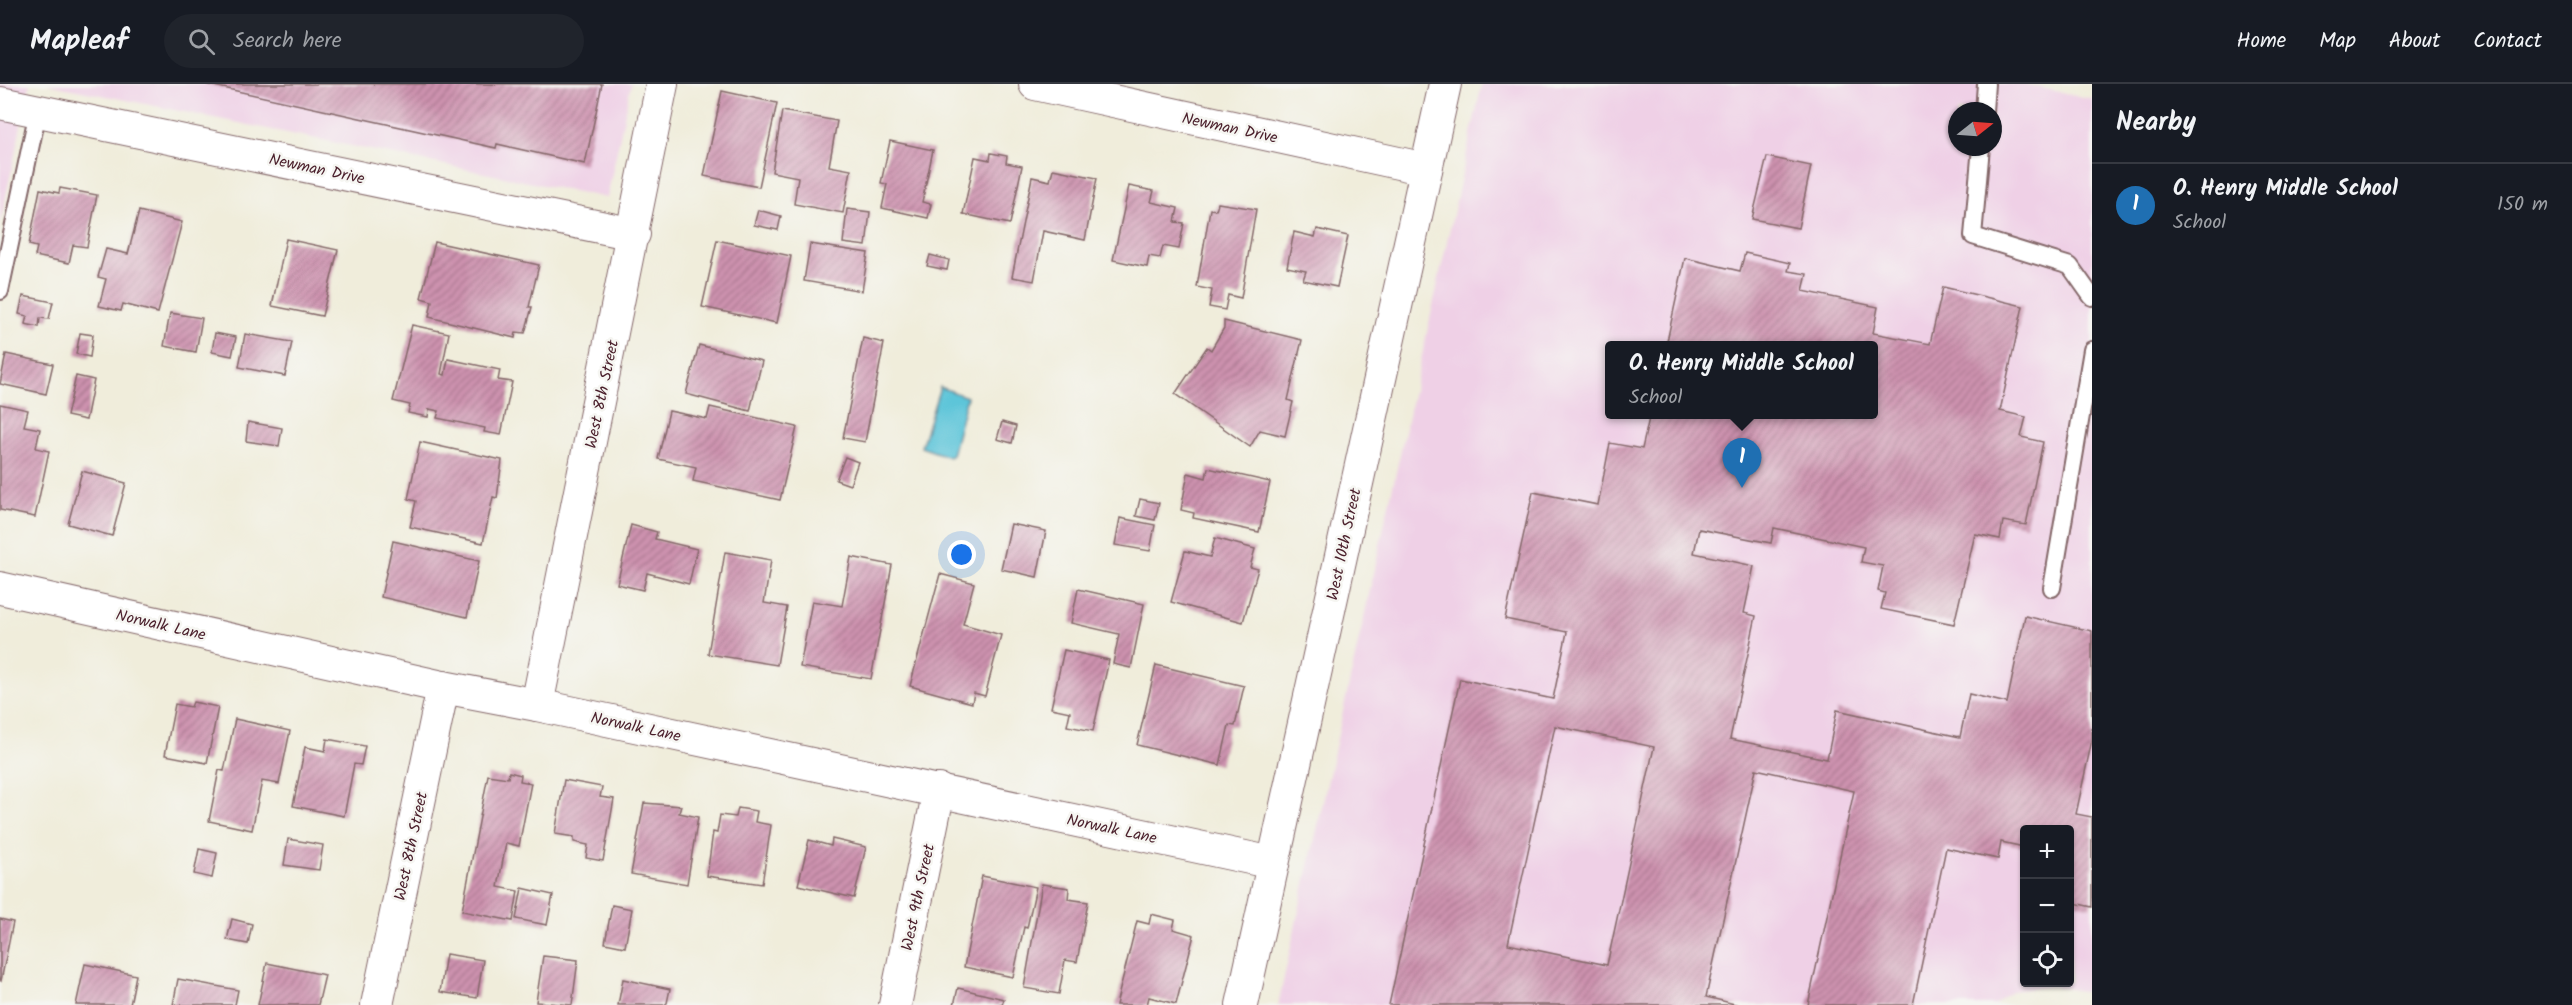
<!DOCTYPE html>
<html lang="en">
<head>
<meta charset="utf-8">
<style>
  :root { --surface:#171b24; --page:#20242c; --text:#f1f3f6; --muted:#9ea1a6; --line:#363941; --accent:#1f6fb2 }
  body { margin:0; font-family:Kalam,sans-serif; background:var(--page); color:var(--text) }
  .controls { position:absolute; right:18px; bottom:18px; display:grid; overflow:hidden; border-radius:6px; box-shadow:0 2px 4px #0004 }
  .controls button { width:54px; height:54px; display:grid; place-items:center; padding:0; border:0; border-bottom:2px solid var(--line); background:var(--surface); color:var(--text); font:30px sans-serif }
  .compass { position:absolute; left:1948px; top:18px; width:54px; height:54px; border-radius:50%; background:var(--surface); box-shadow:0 2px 4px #0004; rotate:73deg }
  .you { position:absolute; left:962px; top:471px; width:21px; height:21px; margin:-15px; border:4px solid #fff; border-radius:50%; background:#1a73e8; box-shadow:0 0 0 9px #1a73e833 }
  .badge { display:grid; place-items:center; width:39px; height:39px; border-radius:50%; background:var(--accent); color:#fff; font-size:20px; font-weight:700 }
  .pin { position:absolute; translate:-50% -50px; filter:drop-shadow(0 2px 3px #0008) }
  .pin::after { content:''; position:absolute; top:32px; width:21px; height:18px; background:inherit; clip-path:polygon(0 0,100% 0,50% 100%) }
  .popup { position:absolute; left:1605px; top:257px; width:273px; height:78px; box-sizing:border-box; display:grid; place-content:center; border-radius:6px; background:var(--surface); filter:drop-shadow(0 2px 4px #0005); font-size:20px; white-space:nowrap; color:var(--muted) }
  .popup b { font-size:22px; color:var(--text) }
  .popup::after { content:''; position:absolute; left:50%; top:100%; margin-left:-12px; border:12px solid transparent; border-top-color:var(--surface) }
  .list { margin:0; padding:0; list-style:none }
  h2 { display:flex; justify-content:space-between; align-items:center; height:78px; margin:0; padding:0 24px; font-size:26px }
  h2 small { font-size:20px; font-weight:400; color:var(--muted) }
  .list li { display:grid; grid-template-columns:39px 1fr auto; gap:18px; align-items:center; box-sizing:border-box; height:84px; padding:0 24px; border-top:2px solid var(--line) }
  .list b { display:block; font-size:22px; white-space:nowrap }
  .list p { margin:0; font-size:20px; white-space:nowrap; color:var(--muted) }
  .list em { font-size:20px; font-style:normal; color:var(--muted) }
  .icon { flex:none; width:33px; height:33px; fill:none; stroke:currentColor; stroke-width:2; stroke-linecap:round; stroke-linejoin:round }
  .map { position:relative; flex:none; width:2092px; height:921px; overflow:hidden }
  header { display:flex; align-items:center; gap:36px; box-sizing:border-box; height:84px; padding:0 30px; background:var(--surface); border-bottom:2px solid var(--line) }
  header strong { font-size:28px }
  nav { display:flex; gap:33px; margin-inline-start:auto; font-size:21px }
  .search { width:420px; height:54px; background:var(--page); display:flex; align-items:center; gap:15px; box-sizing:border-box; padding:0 21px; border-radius:33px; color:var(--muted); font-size:22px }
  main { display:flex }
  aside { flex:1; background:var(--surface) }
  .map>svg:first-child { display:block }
</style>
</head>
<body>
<header>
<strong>Mapleaf</strong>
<div class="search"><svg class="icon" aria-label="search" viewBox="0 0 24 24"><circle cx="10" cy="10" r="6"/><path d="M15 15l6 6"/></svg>Search here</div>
<nav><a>Home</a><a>Map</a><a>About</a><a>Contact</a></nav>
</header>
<main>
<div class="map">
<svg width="2092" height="921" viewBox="0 0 2092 921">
  <defs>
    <pattern id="building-hatch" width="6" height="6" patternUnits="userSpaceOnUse" patternTransform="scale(1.5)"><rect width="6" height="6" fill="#cd92af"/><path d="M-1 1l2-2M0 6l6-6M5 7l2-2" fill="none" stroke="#a8778f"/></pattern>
  </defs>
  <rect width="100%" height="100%" fill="#f6f6f2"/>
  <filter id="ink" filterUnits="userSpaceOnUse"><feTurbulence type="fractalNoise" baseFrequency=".0167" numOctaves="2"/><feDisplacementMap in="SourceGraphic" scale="12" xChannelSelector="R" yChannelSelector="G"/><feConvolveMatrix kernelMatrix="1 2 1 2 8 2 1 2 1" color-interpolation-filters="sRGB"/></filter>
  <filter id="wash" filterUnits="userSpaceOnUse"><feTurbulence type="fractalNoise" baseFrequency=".008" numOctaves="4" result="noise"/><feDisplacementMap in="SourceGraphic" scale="24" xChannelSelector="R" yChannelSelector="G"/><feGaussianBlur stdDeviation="1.35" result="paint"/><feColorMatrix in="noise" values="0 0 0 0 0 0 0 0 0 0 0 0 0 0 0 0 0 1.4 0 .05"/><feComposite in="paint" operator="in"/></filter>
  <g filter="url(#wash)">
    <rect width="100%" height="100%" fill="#f0eddb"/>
    <!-- built -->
    <g fill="#efd0e6" fill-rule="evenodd">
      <path d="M 0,0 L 30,0 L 0,140 Z"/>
      <path d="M 47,0 L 631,0 L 607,114 Z"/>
      <path d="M 1482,0 L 2022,0 L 2092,15 L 2092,909 L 2053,902 L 2012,907 L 1995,921 L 1278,921 ZM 1957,27 L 1993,27 L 1993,63 L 1957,63 ZM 1610,262 L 1874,262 L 1874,330 L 1610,330 ZM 2024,746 L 2070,746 L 2070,898 L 2024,898 Z"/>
    </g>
    <!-- water -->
    <path fill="#5dc5d9" stroke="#547282" stroke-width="1.5" d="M 940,303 L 967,313 L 952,371 L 949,373 L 921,363 Z"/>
    <g id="blocks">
      <!-- building -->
      <g fill="url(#building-hatch)" fill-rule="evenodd">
        <path d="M 205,0 L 602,0 L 585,80 L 497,60 L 496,64 Z"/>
        <path d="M 722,7 L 777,19 L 759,103 L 704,92 Z"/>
        <path d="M 782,27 L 837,37 L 829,82 L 851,86 L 843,129 L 794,120 L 798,93 L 772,88 Z"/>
        <path d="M 890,57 L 933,66 L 922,118 L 931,120 L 928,134 L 882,124 L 887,100 L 881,99 Z"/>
        <path d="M 991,69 L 1007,72 L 1006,79 L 1022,82 L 1010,140 L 963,130 L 975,73 L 990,76 Z"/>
        <path d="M 1767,73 L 1811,82 L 1798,144 L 1752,135 Z"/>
        <path d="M 1053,85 L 1097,94 L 1085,156 L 1043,147 L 1034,197 L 1012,193 L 1032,93 L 1050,97 Z"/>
        <path d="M 1129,102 L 1154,107 L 1151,118 L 1178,124 L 1175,138 L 1184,139 L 1179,165 L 1163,162 L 1160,174 L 1149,172 L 1147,183 L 1113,176 Z"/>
        <path d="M 60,104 L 97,111 L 87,163 L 73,161 L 69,179 L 35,172 L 37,163 L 29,161 L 40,105 L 59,109 Z"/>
        <path d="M 1218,119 L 1256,125 L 1241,214 L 1228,211 L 1225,226 L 1209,223 L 1212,206 L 1197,203 L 1210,125 L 1216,126 Z"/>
        <path d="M 847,125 L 870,128 L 866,162 L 843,159 Z"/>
        <path d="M 758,126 L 781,132 L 778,146 L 754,141 Z"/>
        <path d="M 139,127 L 182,138 L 158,229 L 123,220 L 121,227 L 99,222 L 106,195 L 98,193 L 106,165 L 128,170 Z"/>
        <path d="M 1317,145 L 1348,152 L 1337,203 L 1303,196 L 1306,187 L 1287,183 L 1294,148 L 1315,153 Z"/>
        <path d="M 286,155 L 338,166 L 322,232 L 272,222 Z"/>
        <path d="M 717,156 L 791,172 L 777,239 L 702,223 Z"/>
        <path d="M 435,158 L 539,181 L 529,223 L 532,223 L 525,249 L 516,248 L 515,254 L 429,233 L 432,217 L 421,214 Z"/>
        <path d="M 810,160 L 868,169 L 862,207 L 804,197 Z"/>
        <path d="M 1745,169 L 1790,179 L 1788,187 L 1807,190 L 1803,207 L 1878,223 L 1873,249 L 1930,260 L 1943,203 L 2023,222 L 2000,327 L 2026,333 L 2021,353 L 2043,358 L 2026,441 L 2003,437 L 2000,455 L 1975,450 L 1954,540 L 1881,525 L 1885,509 L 1878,507 L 1883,482 L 1861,478 L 1864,463 L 1774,444 L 1771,459 L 1699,445 L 1694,469 L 1754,482 L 1744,529 L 1756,532 L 1730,655 L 1827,675 L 1837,626 L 1960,653 L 1969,610 L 2007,619 L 2025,532 L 2092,547 L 2092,656 L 2076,730 L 2092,733 L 2092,823 L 2070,818 L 2070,746 L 2024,746 L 2024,763 L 2001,758 L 1998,775 L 1946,764 L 1913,921 L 1808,921 L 1854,707 L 1756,685 L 1706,913 L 1739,921 L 1389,921 L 1460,595 L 1553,615 L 1567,548 L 1505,535 L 1533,408 L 1598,421 L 1610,359 L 1642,365 L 1650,330 L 1874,330 L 1874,262 L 1666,262 L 1685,174 L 1740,187 ZM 1555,642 L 1654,663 L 1607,881 L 1508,860 Z"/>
        <path d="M 930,171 L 949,176 L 947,186 L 927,182 Z"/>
        <path d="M 23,212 L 53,218 L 49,235 L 40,234 L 39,243 L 25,240 L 27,232 L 19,230 Z"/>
        <path d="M 170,229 L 202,234 L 196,268 L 164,262 Z"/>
        <path d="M 1224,237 L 1302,256 L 1288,316 L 1293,318 L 1285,352 L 1260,346 L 1250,363 L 1175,310 L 1207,263 L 1211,266 L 1224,244 Z"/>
        <path d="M 412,241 L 449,249 L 441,290 L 445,291 L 448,275 L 500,286 L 498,296 L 512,298 L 501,351 L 484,348 L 485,344 L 437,334 L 439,327 L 429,325 L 428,333 L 408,329 L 410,321 L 393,317 Z"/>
        <path d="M 80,249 L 93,251 L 90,273 L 76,270 Z"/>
        <path d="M 215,249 L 236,253 L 232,272 L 212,268 Z"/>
        <path d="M 245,250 L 292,258 L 285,292 L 239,283 Z"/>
        <path d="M 863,254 L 884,259 L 865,358 L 843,354 Z"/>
        <path d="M 699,261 L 762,277 L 750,327 L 686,310 Z"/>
        <path d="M 6,270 L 53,280 L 46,310 L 0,300 Z"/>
        <path d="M 76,292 L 94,296 L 86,336 L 67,332 Z"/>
        <path d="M 0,320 L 28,326 L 24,342 L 40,345 L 36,364 L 49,367 L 35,433 L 0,426 Z"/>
        <path d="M 710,323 L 797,343 L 780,416 L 693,397 L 696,383 L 658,375 L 669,327 L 707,335 Z"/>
        <path d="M 248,338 L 282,344 L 279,362 L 246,357 Z"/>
        <path d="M 1002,338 L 1016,342 L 1012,359 L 997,355 Z"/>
        <path d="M 420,358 L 502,376 L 497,414 L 493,413 L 483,459 L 410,443 L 416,417 L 408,415 Z"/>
        <path d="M 845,373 L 858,378 L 850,401 L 836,396 Z"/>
        <path d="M 1208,384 L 1270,398 L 1259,448 L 1193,434 L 1194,429 L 1181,426 L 1188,389 L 1206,394 Z"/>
        <path d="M 82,387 L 126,399 L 112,452 L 68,440 Z"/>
        <path d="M 1140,415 L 1159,419 L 1155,436 L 1136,432 Z"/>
        <path d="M 1120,434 L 1155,441 L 1150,467 L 1115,461 Z"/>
        <path d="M 1011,440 L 1046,447 L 1037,493 L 1001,485 Z"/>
        <path d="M 631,441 L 657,448 L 655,455 L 697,465 L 689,500 L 647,489 L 643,506 L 617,500 Z"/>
        <path d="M 1215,454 L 1255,465 L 1250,483 L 1258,485 L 1243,538 L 1171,518 L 1185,467 L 1210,473 Z"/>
        <path d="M 393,457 L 479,477 L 467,533 L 381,513 Z"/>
        <path d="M 725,468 L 771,476 L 764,519 L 787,523 L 777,581 L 708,570 Z"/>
        <path d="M 851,473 L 892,481 L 871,595 L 800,583 L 812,517 L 842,522 Z"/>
        <path d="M 940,490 L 974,499 L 963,540 L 1001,551 L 985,612 L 974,609 L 972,619 L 910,602 Z"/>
        <path d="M 1078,505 L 1144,520 L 1131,584 L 1113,580 L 1119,550 L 1071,539 Z"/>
        <path d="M 1064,566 L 1109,576 L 1093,647 L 1067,642 L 1070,628 L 1051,624 Z"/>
        <path d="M 1156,581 L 1244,602 L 1235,642 L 1229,641 L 1220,681 L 1137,661 Z"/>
        <path d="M 193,618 L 218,623 L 207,679 L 165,671 L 175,620 L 191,623 Z"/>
        <path d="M 235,635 L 290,647 L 279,700 L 262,697 L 252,746 L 209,737 L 219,686 L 224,687 Z"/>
        <path d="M 327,655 L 365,662 L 361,681 L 354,680 L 344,732 L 293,722 L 305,663 L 325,667 Z"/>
        <path d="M 509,688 L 521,691 L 520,697 L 531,699 L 519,762 L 506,759 L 498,803 L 518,807 L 513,837 L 462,827 L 488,691 L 508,694 Z"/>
        <path d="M 564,696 L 602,703 L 600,713 L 614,715 L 603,777 L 586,774 L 588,761 L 574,758 L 574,753 L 555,750 Z"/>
        <path d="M 644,719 L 681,722 L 679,729 L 698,733 L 687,800 L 631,790 Z"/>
        <path d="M 738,724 L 757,727 L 755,738 L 771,741 L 762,800 L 707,792 L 713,748 L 717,749 L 720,731 L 736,733 Z"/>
        <path d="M 288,755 L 323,761 L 319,786 L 284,781 Z"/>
        <path d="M 832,755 L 866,763 L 854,814 L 798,801 L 809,756 L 831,762 Z"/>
        <path d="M 199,765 L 217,769 L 212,794 L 194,790 Z"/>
        <path d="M 982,792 L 1036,803 L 1027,844 L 1024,843 L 1013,893 L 964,883 Z"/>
        <path d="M 1042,800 L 1069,804 L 1068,815 L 1088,818 L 1077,878 L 1065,876 L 1059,910 L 1024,904 Z"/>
        <path d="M 522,804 L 553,811 L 547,841 L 516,835 Z"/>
        <path d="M 612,821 L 632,825 L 625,863 L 605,859 Z"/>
        <path d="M 1151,830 L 1175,836 L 1173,845 L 1194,851 L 1176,920 L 1149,913 L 1147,921 L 1116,921 L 1137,837 L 1149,840 Z"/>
        <path d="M 0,835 L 13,838 L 1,897 L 0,896 Z"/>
        <path d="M 232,835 L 252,840 L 248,860 L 227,856 Z"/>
        <path d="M 446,870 L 483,876 L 477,914 L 440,908 Z"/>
        <path d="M 543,872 L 578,876 L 572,921 L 536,918 Z"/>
        <path d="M 267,879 L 325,891 L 318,921 L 258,921 Z"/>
        <path d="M 85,880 L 136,891 L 130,921 L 76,921 Z"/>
        <path d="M 178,895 L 238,906 L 235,921 L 173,921 Z"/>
        <path d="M 623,895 L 670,905 L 667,919 L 664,921 L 618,921 Z"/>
        <path d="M 958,904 L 1004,915 L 1002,921 L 954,921 Z"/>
      </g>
    </g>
  </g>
  <g filter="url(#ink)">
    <use href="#blocks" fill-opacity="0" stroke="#846769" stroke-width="1.5"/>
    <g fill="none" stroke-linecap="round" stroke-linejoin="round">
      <defs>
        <g id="service">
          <path d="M 1984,27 L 1986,0"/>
          <path d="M 1981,63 L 1973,152 L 2070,182 L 2092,213"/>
          <path d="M 0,207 L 38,27"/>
          <path d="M 2052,504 L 2092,266"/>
        </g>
        <g id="minor">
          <path d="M 1035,0 L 1426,85"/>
          <path d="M 0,19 L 634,150"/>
          <path d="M 0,504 L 443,603 L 537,621 L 1273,779"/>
          <path d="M 537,621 L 662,0"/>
          <path d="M 377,921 L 443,603"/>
          <path d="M 895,921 L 939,706"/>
          <path d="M 1242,921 L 1445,0"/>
        </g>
      </defs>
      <!-- service casing -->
      <use href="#service" stroke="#846769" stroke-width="20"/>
      <!-- minor casing -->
      <use href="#minor" stroke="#846769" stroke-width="34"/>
      <!-- service -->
      <use href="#service" stroke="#fff" stroke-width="16"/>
      <!-- minor -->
      <use href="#minor" stroke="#fff" stroke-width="32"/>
    </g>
  </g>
  <g text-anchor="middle" stroke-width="5" stroke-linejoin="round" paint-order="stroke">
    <!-- street labels -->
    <g font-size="16" fill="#4a1f2b" stroke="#f6f6f2">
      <text transform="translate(1230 43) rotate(12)" y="6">Newman Drive</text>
      <text transform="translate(317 84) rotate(12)" y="6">Newman Drive</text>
      <text transform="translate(601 310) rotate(-78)" y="6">West 8th Street</text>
      <text transform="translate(1343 460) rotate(-78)" y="6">West 10th Street</text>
      <text transform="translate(161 540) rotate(13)" y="6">Norwalk Lane</text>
      <text transform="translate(636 642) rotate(12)" y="6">Norwalk Lane</text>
      <text transform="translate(1112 744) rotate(12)" y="6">Norwalk Lane</text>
      <text transform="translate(410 762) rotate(-78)" y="6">West 8th Street</text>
      <text transform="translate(917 813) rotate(-78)" y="6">West 9th Street</text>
    </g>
  </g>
</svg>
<div class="controls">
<button>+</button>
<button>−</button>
<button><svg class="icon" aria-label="locate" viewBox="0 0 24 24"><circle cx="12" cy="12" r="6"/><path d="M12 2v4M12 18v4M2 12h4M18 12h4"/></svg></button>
</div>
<svg class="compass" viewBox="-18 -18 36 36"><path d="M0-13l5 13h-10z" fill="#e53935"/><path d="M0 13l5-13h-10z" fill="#9ea1a6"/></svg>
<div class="you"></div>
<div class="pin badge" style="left:1742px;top:404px">1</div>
<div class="popup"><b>O. Henry Middle School</b>School</div>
</div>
<aside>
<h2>Nearby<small></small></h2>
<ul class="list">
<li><span class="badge">1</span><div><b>O. Henry Middle School</b><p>School</p></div><em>150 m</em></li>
</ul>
</aside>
</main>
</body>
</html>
